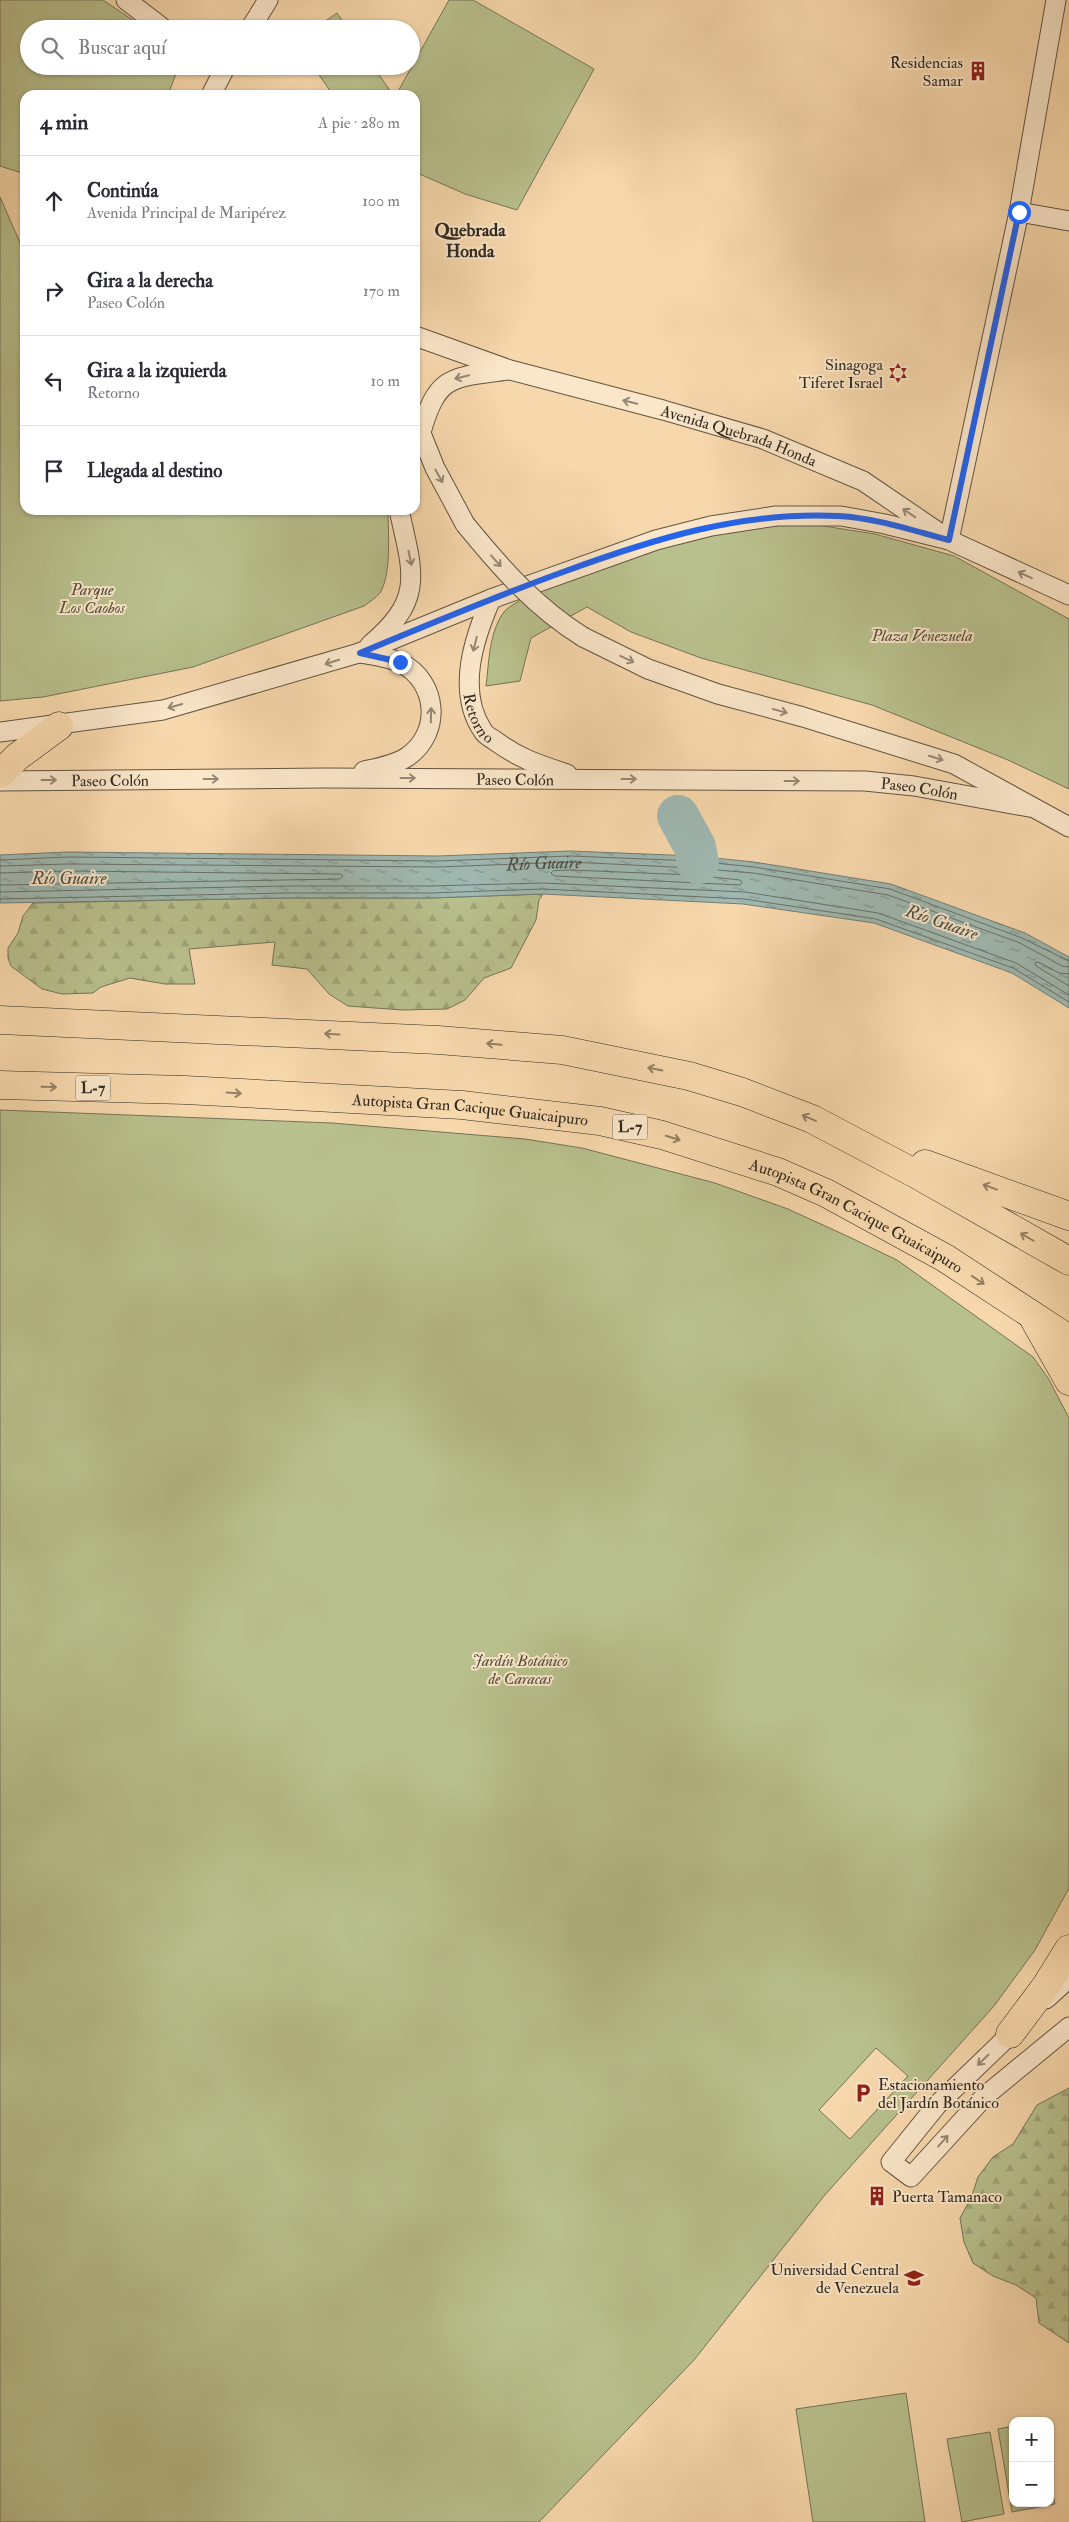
<!DOCTYPE html>
<html lang="es">
<head>
<meta charset="utf-8">
<style>
  :root { --surface:#fff; --page:#f7f7f7; --text:#2b2b33; --muted:#7c7c81; --line:#e1e1e2 }
  body { margin:0; font-family:"IM FELL Double Pica",serif; background:var(--page); color:var(--text) }
  .controls { position:absolute; right:15px; bottom:15px; display:grid; overflow:hidden; border-radius:10px; box-shadow:0 1px 4px #0004 }
  .controls button { width:45px; height:45px; display:grid; place-items:center; padding:0; border:0; border-bottom:1px solid var(--line); background:var(--surface); color:var(--text); font:25px sans-serif }
  .stop { position:absolute; width:15px; height:15px; margin:-11px; border:4px solid #2563eb; border-radius:50%; background:#fff }
  .stop.end { background:#2563eb; border-color:#fff; box-shadow:0 1px 5px #0008 }
  .list { margin:0; padding:0; list-style:none }
  h2 { display:flex; justify-content:space-between; align-items:center; height:65px; margin:0; padding:0 20px; font-size:21px }
  h2 small { font-size:16px; font-weight:400; color:var(--muted) }
  .list li { display:grid; grid-template-columns:32px 1fr auto; gap:15px; align-items:center; box-sizing:border-box; height:90px; padding:0 20px; border-top:1px solid var(--line) }
  .list b { display:block; font-size:19px; white-space:nowrap }
  .list p { margin:0; font-size:16px; white-space:nowrap; color:var(--muted) }
  .list em { font-size:16px; font-style:normal; color:var(--muted) }
  .icon { flex:none; width:28px; height:28px; fill:none; stroke:currentColor; stroke-width:2; stroke-linecap:round; stroke-linejoin:round }
  .map { position:relative; flex:none; width:1069px; height:2522px; overflow:hidden }
  .search { position:absolute; background:var(--surface); box-shadow:0 1px 4px #0004; left:20px; top:20px; width:400px; height:55px; display:flex; align-items:center; gap:12px; box-sizing:border-box; padding:0 18px; border-radius:28px; color:var(--muted); font-size:19px }
  .panel { position:absolute; background:var(--surface); box-shadow:0 1px 4px #0004; left:20px; top:90px; width:400px; height:425px; border-radius:15px }
  .map>svg:first-child { display:block }
</style>
</head>
<body>
<div class="map">
<svg width="1069" height="2522" viewBox="0 0 1069 2522">
  <defs>
    <pattern id="forest-firs" width="22" height="20" patternUnits="userSpaceOnUse" patternTransform="scale(1.25)"><rect width="22" height="20" fill="#b8c08d"/><path d="M5 1l3.5 6h-7zM16 11l3.5 6h-7z" fill="#9ea579"/></pattern>
    <pattern id="water-ripples" width="26" height="14" patternUnits="userSpaceOnUse" patternTransform="scale(1.25)"><rect width="26" height="14" fill="#9fb8b1"/><path d="M2 4q2-2 4 0t4 0M15 11q2-2 4 0t4 0" fill="none" stroke="#82968f"/></pattern>
  </defs>
  <rect width="100%" height="100%" fill="#f7d8ac"/>
  <filter id="stains"><feTurbulence type="fractalNoise" baseFrequency=".004" numOctaves="4"/><feColorMatrix values="0 0 0 0 .2 0 0 0 0 .09 0 0 0 0 .02 0 0 0 .5 -.17"/></filter>
  <radialGradient id="worn" r=".72"><stop offset=".6" stop-color="#630" stop-opacity="0"/><stop offset="1" stop-color="#630" stop-opacity=".3"/></radialGradient>
  <!-- forest -->
  <g fill="url(#forest-firs)" stroke="#747456">
    <path d="M 543,894 L 539,900 L 536,920 L 511,968 L 484,978 L 465,1000 L 447,1009 L 402,1010 L 348,1006 L 329,994 L 307,969 L 272,965 L 275,942 L 189,949 L 195,984 L 165,984 L 130,978 L 101,987 L 93,993 L 62,994 L 42,989 L 11,966 L 8,958 L 8,948 L 18,933 L 23,916 L 33,903 L 286,898 L 431,898 Z"/>
    <path d="M 1069,2088 L 1069,2343 L 1039,2323 L 1036,2298 L 1016,2285 L 993,2276 L 973,2263 L 964,2242 L 960,2218 L 971,2198 L 978,2177 L 993,2157 L 1013,2144 L 1037,2105 Z"/>
  </g>
  <!-- park -->
  <g fill="#b8c08d" stroke="#747456" fill-rule="evenodd">
    <path d="M 0,0 L 103,0 L 146,29 L 29,29 L 29,66 L 179,66 L 168,95 L 25,95 L 25,174 L 0,166 Z"/>
    <path d="M 449,0 L 473,0 L 594,69 L 517,210 L 465,194 L 415,172 L 415,95 L 396,95 Z"/>
    <path d="M 337,13 L 348,29 L 314,29 Z"/>
    <path d="M 313,66 L 373,66 L 393,95 L 333,95 Z"/>
    <path d="M 0,197 L 25,254 L 25,510 L 388,510 C 388,533 392,573 380,593 C 376,598 369,602 364,606 L 193,667 L 43,697 L 0,701 Z"/>
    <path d="M 778,524 L 817,525 L 875,534 L 954,556 L 1069,619 L 1069,789 L 1008,760 L 872,705 L 701,658 L 631,632 L 587,607 L 531,638 L 520,681 L 486,686 C 489,662 489,632 504,612 C 521,591 656,546 687,539 C 717,532 748,529 778,524 Z"/>
    <path d="M 0,1110 L 332,1123 L 525,1139 L 582,1148 L 715,1183 L 788,1209 L 847,1236 L 897,1260 L 1033,1357 L 1048,1378 L 1069,1418 L 1069,1888 L 1035,1950 L 994,2006 L 824,2196 L 694,2360 L 539,2522 L 0,2522 ZM 876,2048 L 908,2076 L 850,2139 L 819,2110 Z"/>
    <path d="M 906,2393 L 925,2522 L 813,2522 L 796,2409 Z"/>
    <path d="M 1013,2426 L 1013,2503 L 1050,2503 L 1050,2479 L 1055,2504 L 1012,2512 L 998,2429 Z"/>
    <path d="M 990,2432 L 1004,2514 L 962,2522 L 947,2439 Z"/>
  </g>
  <!-- water -->
  <path fill="url(#water-ripples)" stroke="#737e76" d="M 570,851 L 695,856 L 754,862 L 891,884 L 1025,933 L 1069,957 L 1069,1008 L 1012,973 L 874,923 L 743,904 L 543,894 L 431,898 L 286,898 L 0,903 L 0,855 L 67,852 L 438,856 Z"/>
  <g fill="none" stroke-linecap="round" stroke-linejoin="round">
    <!-- shore -->
    <g stroke="#687068" stroke-width="1">
      <path d="M 0,860 L 68,857 L 438,861 L 570,856 L 695,861 L 754,867 L 890,889 L 1022,938 L 1069,961"/>
      <path id="s1" d="M 0,866 L 68,864 L 438,867 L 570,862 L 694,868 L 753,873 L 888,895 L 1020,943 L 1062,966 L 1069,967"/>
      <path d="M 570,870 L 693,875 L 740,880 L 742,882 L 740,885 L 554,876 L 551,873 L 553,871 Z"/>
      <path d="M 0,873 L 68,871 L 340,874 L 343,876 L 340,879 L 0,885"/>
      <path d="M 0,892 L 286,886 L 430,886 L 543,883 L 745,892 L 878,913 L 1016,963 L 1069,995"/>
      <path d="M 0,899 L 286,893 L 431,893 L 543,889 L 744,899 L 876,919 L 1013,968 L 1069,1002"/>
      <path d="M 1069,974 L 1059,973 L 1038,962 L 1035,963 L 1036,966 L 1069,986"/>
    </g>
    <!-- river -->
    <path stroke="#9fb8b1" stroke-width="42" d="M 678,816 L 695,847 L 698,863"/>
    <defs>
      <g id="street">
        <path d="M 126,0 L 164,29"/>
        <path d="M 250,29 L 268,0"/>
        <path d="M 211,95 L 226,66"/>
        <path d="M 1019,212 L 1069,221"/>
        <path id="s2" d="M 415,336 L 510,370 L 663,410 L 763,439 L 863,481 L 938,532"/>
        <path d="M 416,421 L 435,468 L 465,524"/>
        <path d="M 421,432 C 438,374 451,378 507,370"/>
        <path d="M 949,540 L 1019,212 L 1056,0"/>
        <path id="s3" d="M 491,599 C 474,638 456,691 483,731 C 485,735 491,738 494,740 C 520,759 537,764 567,774"/>
        <path d="M 583,637 L 648,669 L 718,694 L 803,717 L 954,764 L 1069,827"/>
        <path d="M 370,645 C 425,599 413,573 399,510"/>
        <path d="M 359,653 C 373,655 388,657 401,663 C 438,682 442,733 407,757 C 395,765 378,768 364,771"/>
        <path d="M 0,732 L 163,710 L 359,653 L 491,599 L 656,540 L 711,526 L 776,516 L 841,516 L 885,524 L 949,540 L 1069,595"/>
        <path id="s4" d="M 0,781 L 324,778 L 865,781 L 914,786 L 1029,807"/>
        <path d="M 1046,1999 L 1069,1978"/>
        <path d="M 1019,2026 L 937,2105 L 891,2162 L 911,2177 L 985,2096 L 1069,2027"/>
      </g>
      <g id="highway">
        <path d="M 0,774 L 17,757 L 59,726"/>
        <path d="M 0,1020 L 438,1040 L 562,1050 L 689,1076 L 742,1092 L 812,1119 L 916,1174 L 1069,1261"/>
        <path id="s5" d="M 0,1085 L 185,1090 L 462,1105 L 600,1121 L 662,1135 L 778,1172 L 826,1193 L 945,1258 L 1069,1339"/>
        <path d="M 925,1164 L 1069,1216"/>
        <path d="M 1034,1319 L 1069,1381"/>
        <path d="M 1010,2034 L 1046,1986 L 1069,1949"/>
      </g>
    </defs>
    <!-- street casing -->
    <use href="#street" stroke="#625442" stroke-width="21"/>
    <!-- highway casing -->
    <use href="#highway" stroke="#30281e" stroke-width="29"/>
    <!-- street -->
    <use href="#street" stroke="#fae6c9" stroke-width="19"/>
    <!-- highway -->
    <use href="#highway" stroke="#f7d8ac" stroke-width="28"/>
    <defs>
      <path id="street-bridge" d="M 465,524 C 501,568 535,607 583,637"/>
    </defs>
    <!-- street-bridge casing -->
    <use href="#street-bridge" stroke="#625442" stroke-width="21" stroke-linecap="butt"/>
    <!-- street-bridge -->
    <use href="#street-bridge" stroke="#fae6c9" stroke-width="19"/>
  </g>
  <!-- one-way arrows -->
  <defs><path id="oneway-shaft" d="M-6 0H5M1.5-3L5.5 0L1.5 3" fill="none" stroke-width="1.6" stroke-linecap="round" stroke-linejoin="round" transform="scale(1.25)"/></defs>
  <g stroke="#958774">
    <use href="#oneway-shaft" transform="translate(462 377) rotate(167)"/>
    <use href="#oneway-shaft" transform="translate(630 402) rotate(-166)"/>
    <use href="#oneway-shaft" transform="translate(439 476) rotate(61)"/>
    <use href="#oneway-shaft" transform="translate(909 513) rotate(-146)"/>
    <use href="#oneway-shaft" transform="translate(410 558) rotate(78)"/>
    <use href="#oneway-shaft" transform="translate(496 561) rotate(48)"/>
    <use href="#oneway-shaft" transform="translate(1025 575) rotate(-155)"/>
    <use href="#oneway-shaft" transform="translate(475 644) rotate(104)"/>
    <use href="#oneway-shaft" transform="translate(627 659) rotate(25)"/>
    <use href="#oneway-shaft" transform="translate(332 662) rotate(163)"/>
    <use href="#oneway-shaft" transform="translate(175 706) rotate(164)"/>
    <use href="#oneway-shaft" transform="translate(780 711) rotate(15)"/>
    <use href="#oneway-shaft" transform="translate(431 715) rotate(-89)"/>
    <use href="#oneway-shaft" transform="translate(936 758) rotate(17)"/>
    <use href="#oneway-shaft" transform="translate(408 778)"/>
    <use href="#oneway-shaft" transform="translate(211 779)"/>
    <use href="#oneway-shaft" transform="translate(629 779)"/>
    <use href="#oneway-shaft" transform="translate(49 780)"/>
    <use href="#oneway-shaft" transform="translate(792 781)"/>
    <use href="#oneway-shaft" transform="translate(983 2060) rotate(136)"/>
    <use href="#oneway-shaft" transform="translate(943 2141) rotate(-48)"/>
  </g>
  <g stroke="#948065">
    <use href="#oneway-shaft" transform="translate(332 1034) rotate(-177)"/>
    <use href="#oneway-shaft" transform="translate(494 1044) rotate(-175)"/>
    <use href="#oneway-shaft" transform="translate(655 1069) rotate(-168)"/>
    <use href="#oneway-shaft" transform="translate(49 1087) rotate(1)"/>
    <use href="#oneway-shaft" transform="translate(234 1093) rotate(4)"/>
    <use href="#oneway-shaft" transform="translate(809 1118) rotate(-157)"/>
    <use href="#oneway-shaft" transform="translate(673 1138) rotate(17)"/>
    <use href="#oneway-shaft" transform="translate(990 1187) rotate(-160)"/>
    <use href="#oneway-shaft" transform="translate(1027 1237) rotate(-150)"/>
    <use href="#oneway-shaft" transform="translate(978 1280) rotate(34)"/>
  </g>
  <g fill="none" stroke-linecap="round" stroke-linejoin="round">
    <!-- route -->
    <path stroke="#2563eb" stroke-width="6" d="M 400,662 L 360,653 C 427,625 494,597 563,572 C 653,539 742,511 839,516 C 876,518 914,531 949,540 L 1019,212"/>
  </g>
  <!-- icons -->
  <defs>
    <symbol id="building-bare" viewBox="-9 -9 18 18"><path d="M-4-6H4V6H1V3H-1V6H-4ZM-2.5-4.3h1.7v1.8h-1.7ZM.8-4.3h1.7v1.8H.8ZM-2.5-1h1.7V.8h-1.7ZM.8-1h1.7V.8H.8Z" fill="#8f2418" stroke="#fae6c9" stroke-width="2.5" paint-order="stroke"/></symbol>
    <symbol id="synagogue-bare" viewBox="-9 -9 18 18"><path d="M0-6.5L5.6 3.2H-5.6ZM0 6.5L5.6-3.2H-5.6Z" fill="#8f2418" stroke="#fae6c9" stroke-width="2.5" paint-order="stroke"/></symbol>
    <symbol id="parking-bare" viewBox="-9 -9 18 18"><path d="M-3.5-5.5H1a3.5 3.5 0 0 1 0 7H-1V5.5H-3.5ZM-1-3.4V-.6H.8a1.4 1.4 0 0 0 0-2.8Z" fill="#8f2418" stroke="#fae6c9" stroke-width="2.5" paint-order="stroke"/></symbol>
    <symbol id="university-bare" viewBox="-9 -9 18 18"><path d="M0-5L7-2L0 1L-7-2ZM-4 1L0 2.5L4 1V4Q0 6-4 4Z" fill="#8f2418" stroke="#fae6c9" stroke-width="2.5" paint-order="stroke"/></symbol>
  </defs>
  <g fill-rule="evenodd">
    <use href="#building-bare" x="964" y="57" width="28" height="28"/>
    <use href="#synagogue-bare" x="884" y="359" width="28" height="28"/>
    <use href="#parking-bare" x="849" y="2079" width="28" height="28"/>
    <use href="#building-bare" x="863" y="2182" width="28" height="28"/>
    <use href="#university-bare" x="900" y="2264" width="28" height="28"/>
  </g>
  <g text-anchor="middle" stroke-width="4" stroke-linejoin="round" paint-order="stroke">
    <!-- shield labels -->
    <g fill="#fae6c9" stroke="#6d6151" stroke-width="1">
      <rect x="75.5" y="1075.5" width="35" height="25" rx="4"/>
      <rect x="612.5" y="1114.5" width="35" height="25" rx="4"/>
    </g>
    <g font-size="15" font-weight="bold" fill="#30281e">
      <text x="93" y="1093">L-7</text>
      <text x="630" y="1132">L-7</text>
    </g>
    <!-- poi labels -->
    <g font-size="16" fill="#30281e" stroke="#fae6c9" text-anchor="end">
      <text x="963" y="68">Residencias<tspan x="963" dy="18">Samar</tspan></text>
      <text x="883" y="370">Sinagoga<tspan x="883" dy="18">Tiferet Israel</tspan></text>
      <text x="878" y="2090" text-anchor="start">Estacionamiento<tspan x="878" dy="18">del Jardín Botánico</tspan></text>
      <text x="892" y="2202" text-anchor="start">Puerta Tamanaco</text>
      <text x="899" y="2275">Universidad Central<tspan x="899" dy="18">de Venezuela</tspan></text>
    </g>
    <!-- street labels -->
    <g font-size="16" fill="#30281e" stroke="#fae6c9">
      <text dy="6" stroke="none"><textPath href="#s2" startOffset="339">Avenida Quebrada Honda</textPath></text>
      <text dy="6" stroke="none"><textPath href="#s3" startOffset="124">Retorno</textPath></text>
      <text dy="6" stroke="none"><textPath href="#s4" startOffset="515">Paseo Colón</textPath></text>
      <text dy="6" stroke="none"><textPath href="#s4" startOffset="110">Paseo Colón</textPath></text>
      <text dy="6" stroke="none"><textPath href="#s4" startOffset="920">Paseo Colón</textPath></text>
      <text dy="6" stroke="none"><textPath href="#s5" startOffset="471">Autopista Gran Cacique Guaicaipuro</textPath></text>
      <text dy="6" stroke="none"><textPath href="#s5" startOffset="876">Autopista Gran Cacique Guaicaipuro</textPath></text>
    </g>
    <!-- park labels -->
    <g font-size="16" font-style="italic" fill="#524e3a" stroke="#fae6c9">
      <text x="92" y="595">Parque<tspan x="92" dy="18">Los Caobos</tspan></text>
      <text x="922" y="641">Plaza Venezuela</text>
      <text x="520" y="1666">Jardín Botánico<tspan x="520" dy="18">de Caracas</tspan></text>
    </g>
    <!-- neighbourhood labels -->
    <g font-size="18" font-weight="bold" fill="#30281e" stroke="#fae6c9">
      <text x="470" y="236">Quebrada<tspan x="470" dy="21">Honda</tspan></text>
    </g>
    <!-- water labels -->
    <g font-size="18" font-style="italic" fill="#4c4c43" stroke="#fae6c9">
      <text dy="6" stroke="none"><textPath href="#s1" startOffset="544">Río Guaire</textPath></text>
      <text x="69" y="884">Río Guaire</text>
      <text transform="translate(942 922) rotate(19)" y="6">Río Guaire</text>
    </g>
  </g>
  <rect width="100%" height="100%" filter="url(#stains)"/>
  <rect width="100%" height="100%" fill="url(#worn)"/>
</svg>
<div class="controls">
<button>+</button>
<button>−</button>
</div>
<div class="stop" style="left:1019px;top:212px"></div>
<div class="stop end" style="left:400px;top:662px"></div>
<div class="search"><svg class="icon" aria-label="search" viewBox="0 0 24 24"><circle cx="10" cy="10" r="6"/><path d="M15 15l6 6"/></svg>Buscar aquí</div>
<section class="panel">
<h2>4 min<small>A pie · 280 m</small></h2>
<ul class="list">
<li><svg class="icon" aria-label="ahead" viewBox="0 0 24 24"><path d="M12 20V5M6 11l6-6 6 6"/></svg><div><b>Continúa</b><p>Avenida Principal de Maripérez</p></div><em>100 m</em></li>
<li><svg class="icon" aria-label="right" viewBox="0 0 24 24"><path d="M7 20v-9h11M14 6l5 5-5 5"/></svg><div><b>Gira a la derecha</b><p>Paseo Colón</p></div><em>170 m</em></li>
<li><svg class="icon" aria-label="left" viewBox="0 0 24 24"><path d="M17 20v-9H6M10 6l-5 5 5 5"/></svg><div><b>Gira a la izquierda</b><p>Retorno</p></div><em>10 m</em></li>
<li><svg class="icon" aria-label="arrive" viewBox="0 0 24 24"><path d="M6 21V4h12l-3 4 3 4H6"/></svg><div><b>Llegada al destino</b></div></li>
</ul>
</section>
</div>
</body>
</html>
